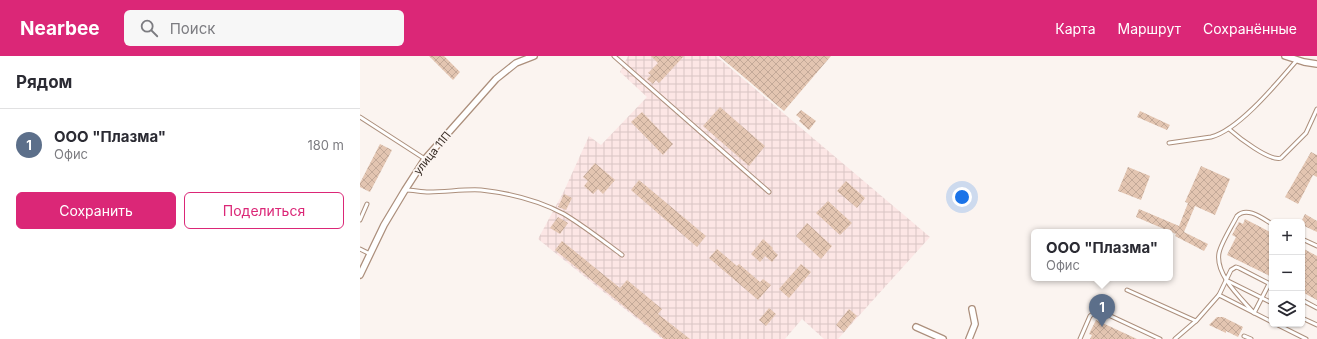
<!DOCTYPE html>
<html lang="ru">
<head>
<meta charset="utf-8">
<style>
  :root { --surface:#fff; --page:#f7f7f7; --text:#2b2b33; --muted:#7c7c81; --line:#e1e1e2; --accent:#db2777 }
  body { margin:0; font-family:Inter,sans-serif; background:var(--page); color:var(--text) }
  .controls { position:absolute; right:12px; bottom:12px; display:grid; overflow:hidden; border-radius:6px; box-shadow:0 1px 3px #0004 }
  .controls button { width:36px; height:36px; display:grid; place-items:center; padding:0; border:0; border-bottom:1px solid var(--line); background:var(--surface); color:var(--text); font:20px sans-serif }
  .you { position:absolute; left:602px; top:141px; width:14px; height:14px; margin:-10px; border:3px solid #fff; border-radius:50%; background:#1a73e8; box-shadow:0 0 0 6px #1a73e833 }
  .badge { display:grid; place-items:center; width:26px; height:26px; border-radius:50%; background:var(--accent); color:#fff; font-size:13px; font-weight:700 }
  .pin { position:absolute; translate:-50% -33px; filter:drop-shadow(0 1px 2px #0008) }
  .pin::after { content:''; position:absolute; top:21px; width:14px; height:12px; background:inherit; clip-path:polygon(0 0,100% 0,50% 100%) }
  .popup { position:absolute; left:671px; top:173px; width:142px; height:52px; box-sizing:border-box; display:grid; place-content:center; border-radius:6px; background:var(--surface); filter:drop-shadow(0 1px 3px #0005); font-size:13px; white-space:nowrap; color:var(--muted) }
  .popup b { font-size:15px; color:var(--text) }
  .popup::after { content:''; position:absolute; left:50%; top:100%; margin-left:-8px; border:8px solid transparent; border-top-color:var(--surface) }
  .list { margin:0; padding:0; list-style:none }
  h2 { display:flex; justify-content:space-between; align-items:center; height:52px; margin:0; padding:0 16px; font-size:17px }
  h2 small { font-size:13px; font-weight:400; color:var(--muted) }
  .list li { display:grid; grid-template-columns:26px 1fr auto; gap:12px; align-items:center; box-sizing:border-box; height:72px; padding:0 16px; border-top:1px solid var(--line) }
  .list b { display:block; font-size:15px; white-space:nowrap }
  .list p { margin:0; font-size:13px; white-space:nowrap; color:var(--muted) }
  .list em { font-size:13px; font-style:normal; color:var(--muted) }
  .actions { display:flex; gap:8px; padding:12px 16px }
  .actions a { flex:1; padding:9px 0; border:1px solid var(--accent); border-radius:6px; text-align:center; font-size:14px; color:var(--accent) }
  .actions .main { background:var(--accent); color:#fff }
  .icon { flex:none; width:22px; height:22px; fill:none; stroke:currentColor; stroke-width:2; stroke-linecap:round; stroke-linejoin:round }
  .map { position:relative; flex:none; width:957px; height:283px; overflow:hidden }
  header { display:flex; align-items:center; gap:24px; box-sizing:border-box; height:56px; padding:0 20px; background:var(--accent); color:#fff }
  header strong { font-size:19px }
  nav { display:flex; gap:22px; margin-inline-start:auto; font-size:14px }
  .search { width:280px; height:36px; background:var(--page); display:flex; align-items:center; gap:10px; box-sizing:border-box; padding:0 14px; border-radius:6px; color:var(--muted); font-size:15px }
  main { display:flex }
  aside { flex:1; background:var(--surface) }
  .map>svg:first-child { display:block }
</style>
</head>
<body>
<header>
<strong>Nearbee</strong>
<div class="search"><svg class="icon" aria-label="search" viewBox="0 0 24 24"><circle cx="10" cy="10" r="6"/><path d="M15 15l6 6"/></svg>Поиск</div>
<nav><a>Карта</a><a>Маршрут</a><a>Сохранённые</a></nav>
</header>
<main>
<aside>
<h2>Рядом<small></small></h2>
<ul class="list">
<li><span class="badge" style="background:#5c6f8a">1</span><div><b>ООО &quot;Плазма&quot;</b><p>Офис</p></div><em>180 m</em></li>
</ul>
<div class="actions"><a class="main">Сохранить</a><a>Поделиться</a></div>
</aside>
<div class="map">
<svg width="957" height="283" viewBox="0 0 957 283">
  <defs>
    <pattern id="industrial-grid" width="8" height="8" patternUnits="userSpaceOnUse"><rect width="8" height="8" fill="#fce6e5"/><path d="M0 4h8M4 0v8" fill="none" stroke="#d9c5c4"/></pattern>
    <pattern id="building-cross-hatch" width="8" height="8" patternUnits="userSpaceOnUse"><rect width="8" height="8" fill="#e3c5b1"/><path d="M0 0l8 8M0 8l8-8" fill="none" stroke="#c3a998"/></pattern>
  </defs>
  <rect width="100%" height="100%" fill="#fbf4f0"/>
  <!-- industrial -->
  <path fill="url(#industrial-grid)" d="M 268,0 L 356,0 L 570,181 L 478,283 L 464,283 L 442,263 L 425,283 L 302,283 L 178,183 L 204,135 L 229,80 L 241,89 L 287,41 L 260,16 Z"/>
  <!-- building -->
  <g fill="url(#building-cross-hatch)">
    <path d="M 69,0 L 84,0 L 100,16 L 93,24 Z"/>
    <path d="M 291,0 L 324,0 L 299,27 L 296,24 L 293,28 L 287,23 L 291,19 L 288,17 L 298,7 Z"/>
    <path d="M 359,0 L 471,0 L 424,55 Z"/>
    <path d="M 360,51 L 405,90 L 389,110 L 343,70 Z"/>
    <path d="M 441,54 L 456,65 L 449,74 L 439,65 L 441,63 L 436,59 Z"/>
    <path d="M 780,55 L 810,69 L 807,74 L 777,61 Z"/>
    <path d="M 282,56 L 313,88 L 303,99 L 271,66 Z"/>
    <path d="M 20,88 L 32,94 L 10,136 L 0,131 L 0,127 Z"/>
    <path d="M 951,96 L 957,99 L 957,121 L 953,119 L 938,148 L 925,141 Z"/>
    <path d="M 235,107 L 255,124 L 243,138 L 238,133 L 233,138 L 224,130 L 228,125 L 223,121 Z"/>
    <path d="M 841,110 L 870,123 L 855,159 L 835,150 L 824,176 L 848,188 L 844,195 L 815,180 L 816,178 L 776,161 L 779,153 L 819,170 L 828,147 L 825,146 Z"/>
    <path d="M 768,111 L 790,120 L 781,144 L 758,135 Z"/>
    <path d="M 279,124 L 346,180 L 337,191 L 271,134 Z"/>
    <path d="M 486,125 L 505,142 L 497,152 L 477,135 Z"/>
    <path d="M 204,138 L 212,142 L 206,154 L 198,151 Z"/>
    <path d="M 468,145 L 492,167 L 480,179 L 456,157 Z"/>
    <path d="M 945,158 L 957,165 L 957,176 L 942,169 L 942,164 Z"/>
    <path d="M 198,161 L 208,167 L 200,178 L 190,172 Z"/>
    <path d="M 885,163 L 912,177 L 912,221 L 867,199 L 876,181 L 872,179 L 879,166 L 883,168 Z"/>
    <path d="M 447,167 L 472,190 L 461,203 L 436,180 Z"/>
    <path d="M 403,183 L 413,192 L 412,193 L 418,199 L 412,206 L 405,200 L 400,206 L 391,198 Z"/>
    <path d="M 202,185 L 260,232 L 267,224 L 302,253 L 298,258 L 330,283 L 304,283 L 195,194 Z"/>
    <path d="M 942,192 L 957,200 L 957,244 L 942,236 Z"/>
    <path d="M 357,193 L 377,210 L 379,208 L 400,226 L 403,223 L 411,229 L 398,244 L 349,202 Z"/>
    <path d="M 441,208 L 451,216 L 429,242 L 419,233 Z"/>
    <path d="M 409,252 L 416,258 L 406,270 L 399,264 Z"/>
    <path d="M 489,253 L 497,260 L 484,276 L 476,269 Z"/>
    <path d="M 857,261 L 863,261 L 883,271 L 878,281 L 866,275 L 866,277 L 849,269 Z"/>
    <path d="M 736,264 L 777,283 L 730,283 L 732,279 L 729,278 Z"/>
  </g>
  <g fill="none" stroke-linecap="round" stroke-linejoin="round">
    <defs>
      <g id="service">
        <path d="M 254,0 L 409,136"/>
        <path d="M 0,61 L 65,103"/>
        <path d="M 869,73 C 878,81 910,106 921,102 L 946,77 L 957,53"/>
        <path d="M 809,87 L 851,81 C 879,74 918,26 937,4"/>
        <path d="M 45,134 C 53,134 61,136 69,136 C 87,136 104,133 121,134 C 148,137 180,145 204,158 C 224,170 243,185 262,199"/>
        <path d="M 0,164 L 7,148"/>
        <path d="M 942,183 L 957,190"/>
        <path d="M 0,193 L 10,198"/>
        <path d="M 868,225 L 912,247"/>
        <path d="M 909,228 L 894,257 C 881,242 855,219 859,197 C 861,187 872,170 877,160 C 887,150 902,162 912,168"/>
        <path d="M 767,234 L 836,265"/>
        <path d="M 859,239 L 871,214 L 876,211 L 879,212 L 912,229"/>
        <path d="M 942,244 L 957,252"/>
        <path d="M 942,262 L 957,269"/>
        <path d="M 916,268 L 946,283"/>
        <path d="M 884,280 L 891,283"/>
        <path d="M 720,283 L 730,260 L 737,255 L 740,255 L 800,283"/>
        <path d="M 815,283 L 837,264 L 859,239 L 912,266"/>
      </g>
      <g id="minor">
        <path d="M 925,0 L 944,6 L 957,8"/>
        <path d="M 0,219 L 24,169 L 45,134 L 65,103 L 136,23 L 156,7 L 174,0"/>
        <path d="M 556,271 L 583,283"/>
        <path d="M 609,283 L 615,268 L 612,253"/>
      </g>
    </defs>
    <!-- service casing -->
    <use href="#service" stroke="#ac8f7c" stroke-width="5"/>
    <!-- minor casing -->
    <use href="#minor" stroke="#ac8f7c" stroke-width="8"/>
    <!-- service -->
    <use href="#service" stroke="#fff" stroke-width="3"/>
    <!-- minor -->
    <use href="#minor" stroke="#fff" stroke-width="5.5"/>
  </g>
  <g text-anchor="middle" stroke-width="3.5" stroke-linejoin="round" paint-order="stroke">
    <!-- street labels -->
    <g font-size="11" fill="#362a23" stroke="#fbf4f0">
      <text transform="translate(72 97) rotate(-51)" y="4">улица 11П</text>
    </g>
  </g>
</svg>
<div class="controls">
<button>+</button>
<button>−</button>
<button><svg class="icon" aria-label="layers" viewBox="0 0 24 24"><path d="M12 4l9 5-9 5-9-5zM3 14l9 5 9-5"/></svg></button>
</div>
<div class="you"></div>
<div class="pin badge" style="left:742px;top:271px;background:#5c6f8a">1</div>
<div class="popup"><b>ООО &quot;Плазма&quot;</b>Офис</div>
</div>
</main>
</body>
</html>
